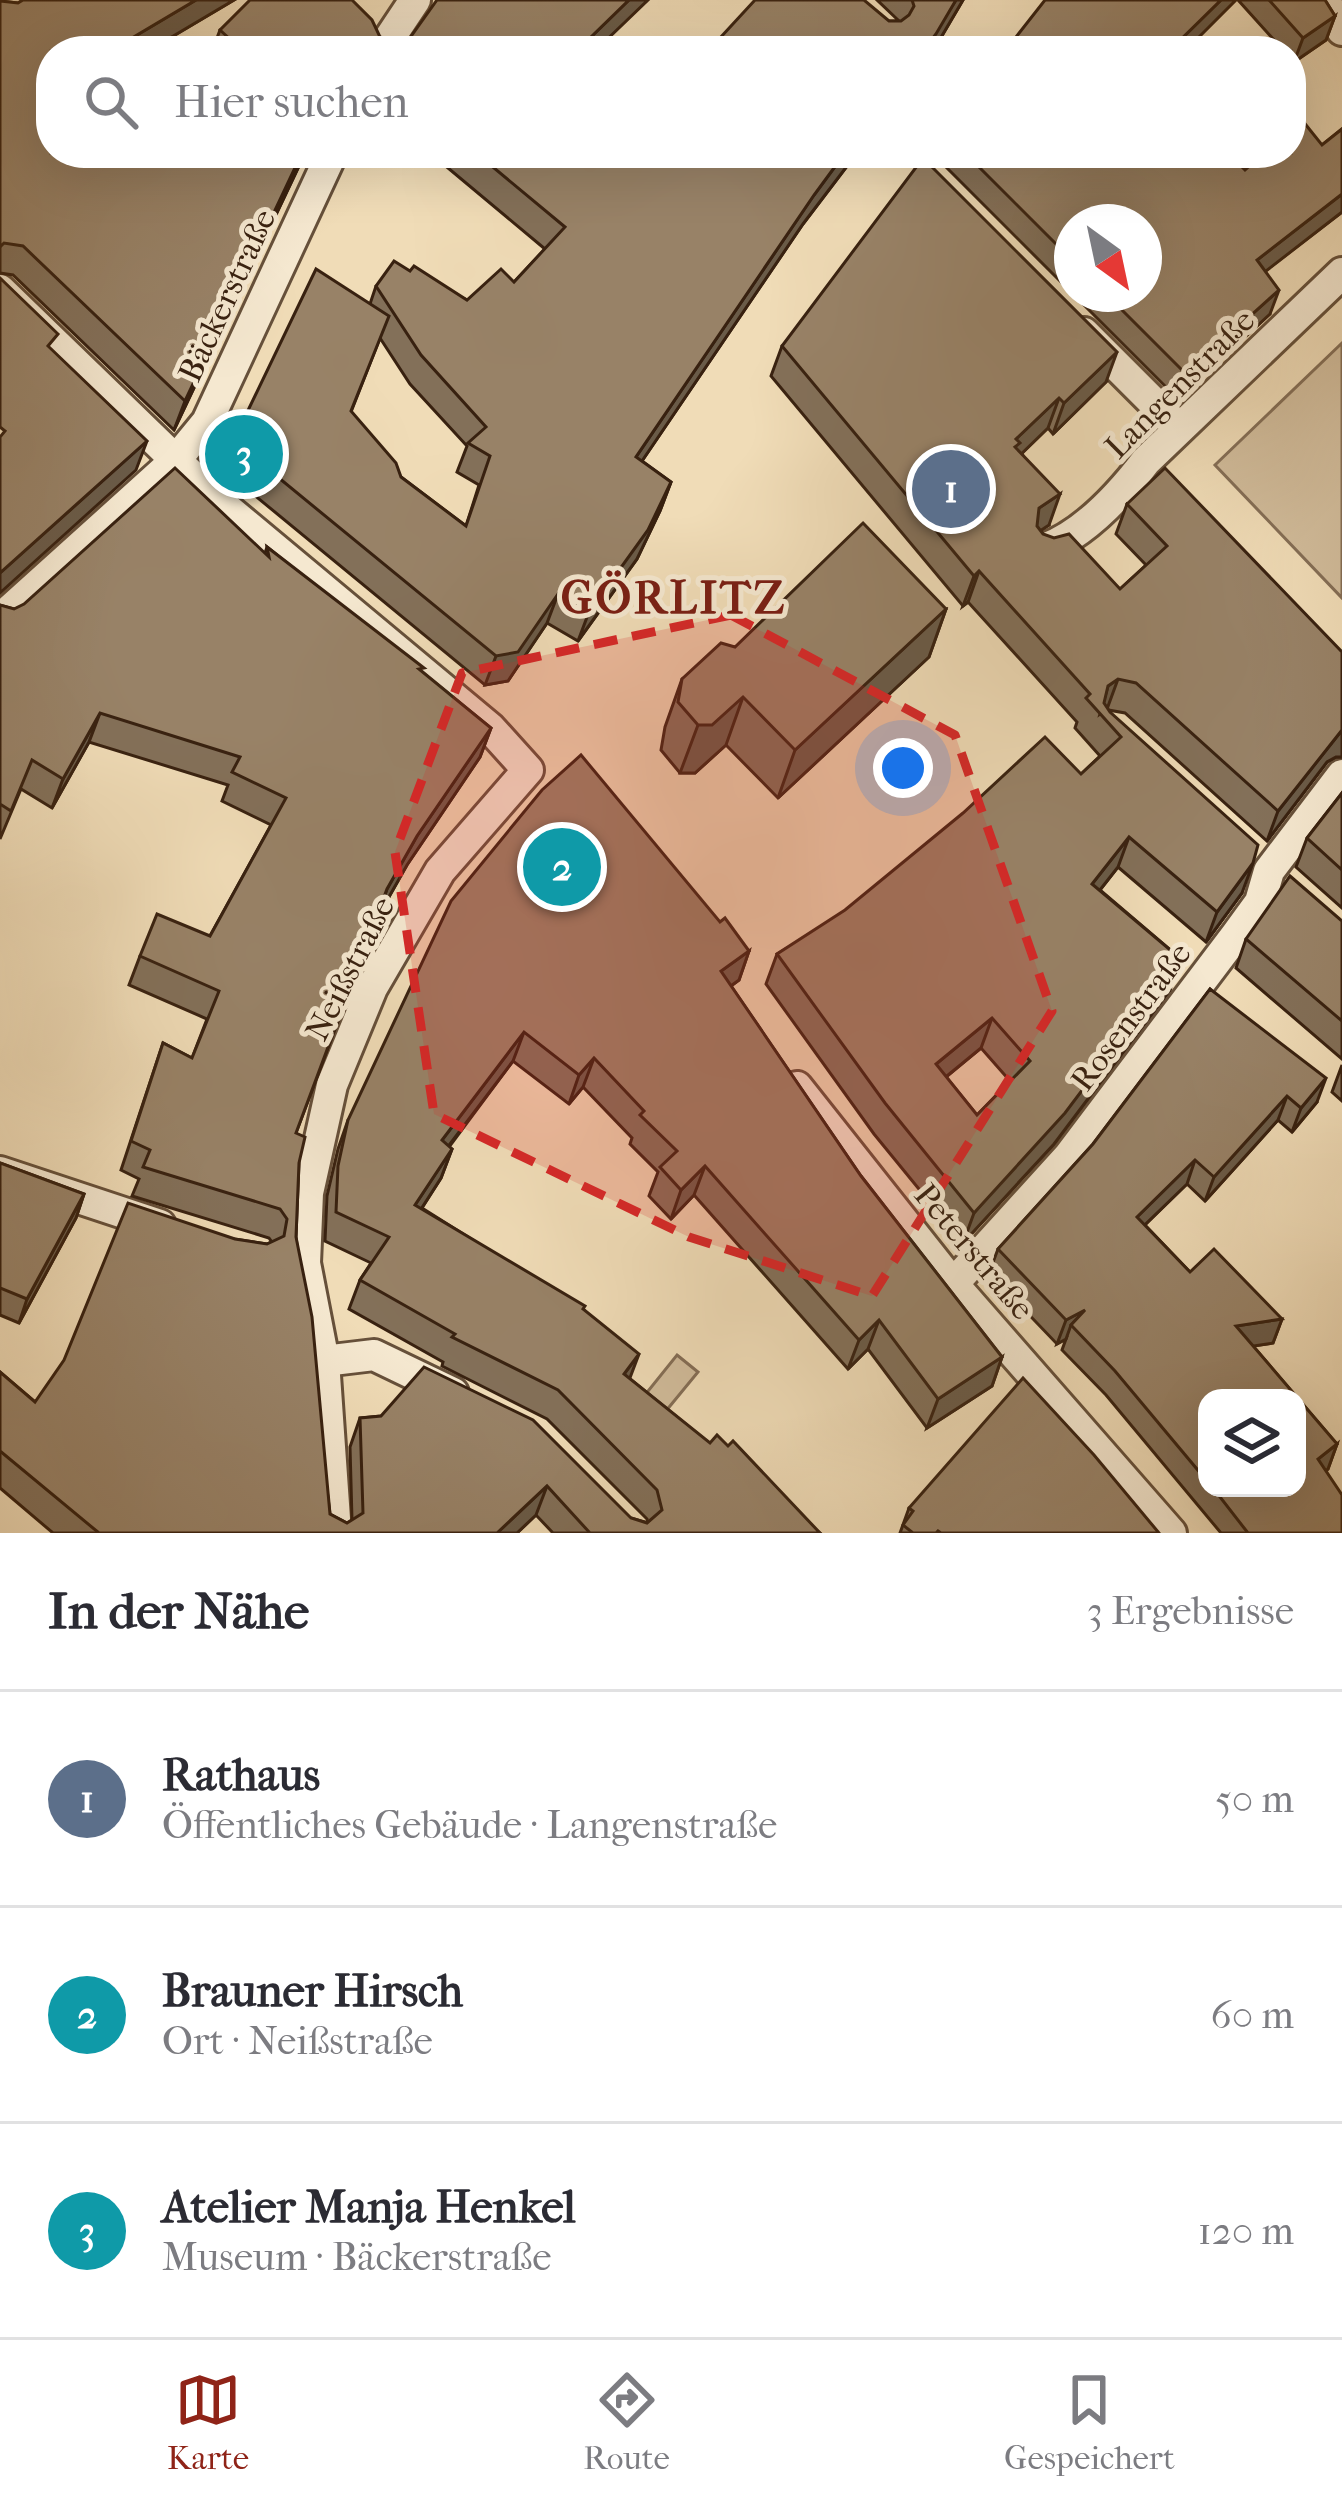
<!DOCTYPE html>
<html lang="de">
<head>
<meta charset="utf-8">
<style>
  :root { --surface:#fff; --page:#f7f7f7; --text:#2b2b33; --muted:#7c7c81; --line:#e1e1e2; --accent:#8f2418 }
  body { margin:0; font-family:"IM FELL French Canon",serif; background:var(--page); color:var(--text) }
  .controls { position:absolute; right:36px; bottom:36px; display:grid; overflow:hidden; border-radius:24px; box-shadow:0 12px 48px #0002 }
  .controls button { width:108px; height:108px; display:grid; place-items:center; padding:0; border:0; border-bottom:3px solid var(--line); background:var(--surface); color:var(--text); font:60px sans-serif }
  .compass { position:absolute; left:1054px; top:204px; width:108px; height:108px; border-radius:50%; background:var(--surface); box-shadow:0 12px 48px #0002; rotate:147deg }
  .you { position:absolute; left:903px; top:768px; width:42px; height:42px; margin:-30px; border:9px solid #fff; border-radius:50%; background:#1a73e8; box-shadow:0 0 0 18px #1a73e833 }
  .badge { display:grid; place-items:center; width:78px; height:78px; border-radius:50%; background:var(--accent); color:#fff; font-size:39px; font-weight:700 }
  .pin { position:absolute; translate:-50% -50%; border:6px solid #fff; box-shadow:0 3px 12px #0006 }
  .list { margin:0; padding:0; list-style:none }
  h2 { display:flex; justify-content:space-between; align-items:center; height:156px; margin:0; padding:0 48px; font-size:51px }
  h2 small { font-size:39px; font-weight:400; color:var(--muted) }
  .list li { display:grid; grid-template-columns:78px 1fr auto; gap:36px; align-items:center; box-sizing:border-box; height:216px; padding:0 48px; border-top:3px solid var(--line) }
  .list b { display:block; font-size:45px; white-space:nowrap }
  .list p { margin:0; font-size:39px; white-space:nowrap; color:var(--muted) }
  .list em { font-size:39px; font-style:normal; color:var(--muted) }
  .icon { flex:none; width:66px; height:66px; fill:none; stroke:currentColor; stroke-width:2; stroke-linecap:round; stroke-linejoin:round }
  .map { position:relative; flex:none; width:1342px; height:1533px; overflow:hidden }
  .search { position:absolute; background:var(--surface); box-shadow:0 12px 48px #0002; left:36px; right:36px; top:36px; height:132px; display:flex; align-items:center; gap:30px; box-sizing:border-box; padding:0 42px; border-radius:48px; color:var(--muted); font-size:45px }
  .sheet { height:804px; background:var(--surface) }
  nav { display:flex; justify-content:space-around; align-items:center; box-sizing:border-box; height:168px; border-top:3px solid var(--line); background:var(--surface); font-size:33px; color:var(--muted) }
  nav a { display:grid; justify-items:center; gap:6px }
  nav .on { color:var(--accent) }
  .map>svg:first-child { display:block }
</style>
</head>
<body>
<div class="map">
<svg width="1342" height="1533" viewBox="0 0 1342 1533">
  <rect width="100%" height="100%" fill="#f0dcb7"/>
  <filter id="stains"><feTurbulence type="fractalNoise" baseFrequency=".00167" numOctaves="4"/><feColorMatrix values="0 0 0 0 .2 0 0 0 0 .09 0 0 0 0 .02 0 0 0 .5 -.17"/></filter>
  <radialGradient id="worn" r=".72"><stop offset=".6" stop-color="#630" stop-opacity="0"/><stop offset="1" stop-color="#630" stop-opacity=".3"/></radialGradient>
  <!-- green -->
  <g fill="#d1bc9b" stroke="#846e56" stroke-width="3">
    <path d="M 1342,343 L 1342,598 L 1215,465 Z"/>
    <path d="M 677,1355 L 698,1372 L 656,1423 L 636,1406 Z"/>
  </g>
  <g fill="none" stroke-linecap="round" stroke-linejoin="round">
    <defs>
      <g id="minor">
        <path d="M 1324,0 L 1342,30"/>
        <path d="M 381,51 L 415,0"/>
        <path d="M 0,290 L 220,503 L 490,728 L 528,770 L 440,871 L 372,988 L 332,1085 L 308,1193 L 305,1263 L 324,1361 L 336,1533"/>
        <path d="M 1084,333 L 1179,428"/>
        <path d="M 1044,549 C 1085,534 1120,495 1146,461 L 1342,273"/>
        <path d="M 0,619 L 175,461 L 207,422 L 332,153"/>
        <path d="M 797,1087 L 953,1284 L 1171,1533"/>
        <path d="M 0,1172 L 160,1225"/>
        <path d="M 953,1284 L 1069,1156 L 1236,935 L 1260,902 L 1269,871 L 1342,775"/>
        <path d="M 324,1361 L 374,1355 L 453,1393"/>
      </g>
    </defs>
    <!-- minor casing -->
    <use href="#minor" stroke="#66503a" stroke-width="36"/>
    <!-- minor -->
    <use href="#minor" stroke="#f5e8d0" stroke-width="30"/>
  </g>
  <!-- wall -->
  <g fill="#837059" stroke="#382110" stroke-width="3" fill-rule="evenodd">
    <path d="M 23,0 L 234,0 L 148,51 L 51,51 L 51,153 L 92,158 L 300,164 L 174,430 L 13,275 L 0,273 L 0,1 L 18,3 Z"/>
    <path d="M 877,0 L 963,0 L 933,51 L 889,21 L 899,21 Z"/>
    <path d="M 1238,0 L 1325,0 L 1335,16 L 1326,40 L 1294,62 L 1291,59 L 1291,51 L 1284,51 Z"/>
    <path d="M 220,30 L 380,37 L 402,49 L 600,46 L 605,51 L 212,51 Z"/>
    <path d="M 1342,129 L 1342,212 L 1265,271 L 1270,314 L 1178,399 L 1073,294 L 1144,294 L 1072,222 L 1072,293 L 934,155 L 935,153 L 1228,153 L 1245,170 L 1322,145 Z"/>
    <path d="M 430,153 L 857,153 L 803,224 L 642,461 L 671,482 L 660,511 L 637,559 L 578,641 L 547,623 L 508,681 L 485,685 L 236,480 L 230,454 L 241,425 L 370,304 L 376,286 L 410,271 L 467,300 L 514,282 L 545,249 ZM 380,338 L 410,384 L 467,446 L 457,472 L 479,485 L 466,526 L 401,477 L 351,412 Z"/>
    <path d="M 782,346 L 1106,382 L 1053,434 L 1048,428 L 1022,453 L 1049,525 L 1040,530 L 1043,534 L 1120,589 L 1146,565 L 1116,534 L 1127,504 L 1342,652 L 1342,757 L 1336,757 L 1327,762 L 1267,841 L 1125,713 L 1108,710 L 1242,893 L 1206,942 L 1118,867 L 1100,890 L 1181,959 L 1170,990 L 1054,1144 L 963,1243 L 874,1134 L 766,984 L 777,954 L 1081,774 L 1100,756 L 1075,728 L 1077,722 L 968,602 L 963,606 L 771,376 ZM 981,1048 L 1010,1081 L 977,1115 L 946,1077 Z"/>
    <path d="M 267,547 L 491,728 L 480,757 L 407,865 L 377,918 L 296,1133 L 299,1163 L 296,1237 L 330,1514 L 347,1523 L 352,1520 L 350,1447 L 360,1418 L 381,1416 L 631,1518 L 648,1523 L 647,1519 L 547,1419 L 442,1366 L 443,1362 L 349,1309 L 360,1280 L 371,1263 L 325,1241 L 327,1196 L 338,1149 L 348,1120 L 720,922 L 749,951 L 739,980 L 731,986 L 861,1176 L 1002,1357 L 992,1386 L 927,1428 L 868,1349 L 848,1369 L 694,1195 L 671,1219 L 649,1196 L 658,1172 L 630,1144 L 632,1138 L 583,1087 L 569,1104 L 513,1061 L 449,1147 L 452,1149 L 441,1178 L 422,1208 L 584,1310 L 630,1379 L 820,1533 L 553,1533 L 536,1515 L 517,1533 L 53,1533 L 0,1488 L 0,1372 L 35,1402 L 235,1239 L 267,1244 L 272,1242 L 269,1238 L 132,1196 L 139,1179 L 121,1170 L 163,1043 L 192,1058 L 207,1019 L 129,985 L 140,956 L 210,936 L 271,825 L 222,801 L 228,785 L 89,742 L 52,808 L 21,789 L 0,839 L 0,605 L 14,609 L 265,553 Z"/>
    <path d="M 946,609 L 929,657 L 778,798 L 726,745 L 695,773 L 680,773 L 661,750 L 665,727 L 682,679 L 735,647 Z"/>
    <path d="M 1342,793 L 1342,908 L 1296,867 L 1307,838 Z"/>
    <path d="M 1342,921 L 1342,1059 L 1236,968 L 1246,939 Z"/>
    <path d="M 1210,989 L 1317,1102 L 1292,1132 L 1278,1120 L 1205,1201 L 1187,1184 L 1145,1225 L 1190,1272 L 1282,1319 L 1273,1343 L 1253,1346 L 1337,1444 L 1328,1469 L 1326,1471 L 1342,1533 L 1221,1533 L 1106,1395 L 1062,1350 L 1066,1339 L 1057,1344 L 989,1273 L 998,1249 L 1093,1144 ZM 1207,1398 L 1297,1488 L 1207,1488 Z"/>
    <path d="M 1342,1065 L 1342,1101 L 1332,1092 Z"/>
    <path d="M 0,1163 L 84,1194 L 76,1218 L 19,1323 L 0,1315 Z"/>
    <path d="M 909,1508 L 1159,1533 L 900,1533 Z"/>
  </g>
  <!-- shaded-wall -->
  <g fill="#6a5b48" stroke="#382110" stroke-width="3">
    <path d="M 196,0 L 234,0 L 148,51 L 110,51 Z"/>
    <path d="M 629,0 L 648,0 L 595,51 L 591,37 Z"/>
    <path d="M 956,0 L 963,0 L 933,51 L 923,51 Z"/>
    <path d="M 1221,0 L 1236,0 L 1185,51 L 1169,51 Z"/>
    <path d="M 1335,16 L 1326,40 L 1294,62 L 1303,38 Z"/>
    <path d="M 302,153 L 304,153 L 300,164 L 174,430 L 185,401 Z"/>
    <path d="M 845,153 L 857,153 L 803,224 L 625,486 L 636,457 L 814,195 Z"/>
    <path d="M 1342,194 L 1342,212 L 1248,285 L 1257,260 Z"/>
    <path d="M 1279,290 L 1270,314 L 1178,399 L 1186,374 Z"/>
    <path d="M 1117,352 L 1106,382 L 1053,434 L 1064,403 Z"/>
    <path d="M 1059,398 L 1048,428 L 1013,462 L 1016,439 Z"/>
    <path d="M 147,441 L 136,470 L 0,593 L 0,573 Z"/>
    <path d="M 671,482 L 660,511 L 637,559 L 578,641 L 589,612 Z"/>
    <path d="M 1060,494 L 1049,525 L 1028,539 L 1039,508 Z"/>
    <path d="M 979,571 L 968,602 L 963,606 L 974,576 Z"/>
    <path d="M 558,594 L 547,623 L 508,681 L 485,685 L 496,656 Z"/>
    <path d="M 946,609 L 929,657 L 778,798 L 795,750 Z"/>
    <path d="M 1118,679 L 1107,709 L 1100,714 L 1108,686 Z"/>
    <path d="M 743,697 L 726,745 L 695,773 L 680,773 L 698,725 Z"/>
    <path d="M 100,713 L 89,742 L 52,808 L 63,779 Z"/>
    <path d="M 491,728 L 480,757 L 407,865 L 377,918 L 387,889 L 417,836 Z"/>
    <path d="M 1342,730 L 1342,757 L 1336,757 L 1327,762 L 1267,841 L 1278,811 Z"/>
    <path d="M 1129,837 L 1118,867 L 1081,914 L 1092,884 Z"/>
    <path d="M 1253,863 L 1242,893 L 1206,942 L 1217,912 Z"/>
    <path d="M 749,951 L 739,980 L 710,1001 L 721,971 Z"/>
    <path d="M 1181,959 L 1170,990 L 1054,1144 L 963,1243 L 974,1213 Z"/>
    <path d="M 992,1018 L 981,1048 L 925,1094 L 936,1064 Z"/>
    <path d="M 524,1032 L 513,1061 L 431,1169 L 442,1140 Z"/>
    <path d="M 594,1058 L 583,1087 L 569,1104 L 579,1075 Z"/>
    <path d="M 1326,1078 L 1317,1102 L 1292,1132 L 1301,1108 Z"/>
    <path d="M 1287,1096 L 1278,1120 L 1205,1201 L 1214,1177 Z"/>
    <path d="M 452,1149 L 441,1178 L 405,1234 L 415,1205 Z"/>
    <path d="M 1195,1160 L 1187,1184 L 1128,1241 L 1137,1217 Z"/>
    <path d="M 705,1166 L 694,1195 L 671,1219 L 681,1190 Z"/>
    <path d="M 84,1194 L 76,1218 L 19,1323 L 27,1299 Z"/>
    <path d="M 1085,1310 L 1071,1325 L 1066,1339 L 1057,1344 L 1066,1320 Z"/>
    <path d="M 1282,1319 L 1273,1343 L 1227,1350 L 1236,1326 Z"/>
    <path d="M 879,1320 L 868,1349 L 848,1369 L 859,1340 Z"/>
    <path d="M 639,1354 L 628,1383 L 624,1374 Z"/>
    <path d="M 1002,1357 L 992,1386 L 927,1428 L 938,1399 Z"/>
    <path d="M 1337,1444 L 1328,1469 L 1309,1483 L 1318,1459 Z"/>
    <path d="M 547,1486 L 536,1515 L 517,1533 L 497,1533 Z"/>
  </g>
  <!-- building -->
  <g fill="#988267" stroke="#382110" stroke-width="3" fill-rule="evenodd">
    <path d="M 23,0 L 196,0 L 110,51 L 51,51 L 51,86 L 46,89 L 51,110 L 51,153 L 87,153 L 92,158 L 97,153 L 302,153 L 185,401 L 23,246 L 4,243 L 0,247 L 0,1 L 18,3 Z"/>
    <path d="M 250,0 L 352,0 L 372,20 L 380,37 L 394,41 L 402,49 L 437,0 L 629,0 L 591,37 L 605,51 L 353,51 L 343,42 L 335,51 L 243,51 L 220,30 Z"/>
    <path d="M 755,0 L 864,0 L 889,21 L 901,21 L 909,15 L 914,6 L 912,0 L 956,0 L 936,34 L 923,51 L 708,51 Z"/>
    <path d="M 1045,0 L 1221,0 L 1169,51 L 1005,51 Z"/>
    <path d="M 1269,0 L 1325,0 L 1335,16 L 1303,38 Z"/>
    <path d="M 1302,120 L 1322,145 L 1342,129 L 1342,194 L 1257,260 L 1279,290 L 1186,374 L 1106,294 L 1144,294 L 1144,222 L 1072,222 L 1072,260 L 965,153 L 1228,153 L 1245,170 L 1264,153 L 1291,153 L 1291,129 Z"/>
    <path d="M 476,153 L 845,153 L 814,195 L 636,457 L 671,482 L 648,530 L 589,612 L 558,594 L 518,652 L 496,656 L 246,451 L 241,425 L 316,269 L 389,316 L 351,411 L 396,463 L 401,477 L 466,526 L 490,456 L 468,443 L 486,427 L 421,355 L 376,286 L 394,261 L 410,271 L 414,266 L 467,300 L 501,269 L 514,282 L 565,227 Z"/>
    <path d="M 923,158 L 1117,352 L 1064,403 L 1059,398 L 1016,439 L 1020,443 L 1015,447 L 1060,494 L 1039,508 L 1037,526 L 1043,534 L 1054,538 L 1069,534 L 1120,589 L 1167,546 L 1127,504 L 1165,468 L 1342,652 L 1342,730 L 1278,811 L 1136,683 L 1118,679 L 1108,686 L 1104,703 L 1110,712 L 1258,845 L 1253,863 L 1217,912 L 1129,837 L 1092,884 L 1181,959 L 1065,1113 L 974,1213 L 885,1103 L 777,954 L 845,910 L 963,813 L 1045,737 L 1081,774 L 1121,737 L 1086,698 L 1090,694 L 979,571 L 974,576 L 782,346 ZM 992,1018 L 1030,1061 L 977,1115 L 936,1064 Z"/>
    <path d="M 0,278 L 58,334 L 48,346 L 147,441 L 0,573 L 0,437 L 5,431 L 0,427 Z"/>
    <path d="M 175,468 L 269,557 L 267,547 L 424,668 L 419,669 L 491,728 L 417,836 L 387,889 L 296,1133 L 305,1137 L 299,1163 L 296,1237 L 312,1317 L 330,1514 L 347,1523 L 363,1513 L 360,1418 L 381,1416 L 424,1367 L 533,1420 L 631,1518 L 647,1523 L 662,1510 L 657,1490 L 558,1390 L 452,1337 L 455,1334 L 360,1280 L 389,1237 L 336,1212 L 338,1166 L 348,1120 L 451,901 L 542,790 L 581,755 L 720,922 L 725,918 L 749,951 L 721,971 L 861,1176 L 1002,1357 L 938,1399 L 879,1320 L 859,1340 L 705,1166 L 681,1190 L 660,1167 L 677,1151 L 640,1115 L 644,1111 L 594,1058 L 579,1075 L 524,1032 L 442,1140 L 452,1149 L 415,1205 L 585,1306 L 583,1309 L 639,1354 L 624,1374 L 710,1443 L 717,1435 L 728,1446 L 733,1441 L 820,1533 L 590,1533 L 547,1486 L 497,1533 L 99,1533 L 0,1451 L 0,1372 L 35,1402 L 64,1360 L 128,1203 L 235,1239 L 267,1244 L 284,1236 L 287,1219 L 280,1209 L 143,1167 L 150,1150 L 131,1141 L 163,1043 L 192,1058 L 219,991 L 140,956 L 157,914 L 210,936 L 286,798 L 232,772 L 240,757 L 100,713 L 63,779 L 32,760 L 11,811 L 0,804 L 0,605 L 14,609 L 24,604 Z"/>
    <path d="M 863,523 L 946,609 L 795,750 L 743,697 L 712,725 L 698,725 L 678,702 L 682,679 L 721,643 L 735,647 Z"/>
    <path d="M 1342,793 L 1342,870 L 1307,838 Z"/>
    <path d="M 1290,876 L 1342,921 L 1342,1021 L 1246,939 Z"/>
    <path d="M 1210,989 L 1326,1078 L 1301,1108 L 1287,1096 L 1214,1177 L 1195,1160 L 1137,1217 L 1190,1272 L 1214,1249 L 1282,1319 L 1236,1326 L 1337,1444 L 1318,1459 L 1342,1495 L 1342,1533 L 1248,1533 L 1213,1488 L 1297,1488 L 1297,1398 L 1207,1398 L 1207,1481 L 1115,1371 L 1071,1325 L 1085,1310 L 1066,1320 L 998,1249 L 1093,1144 Z"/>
    <path d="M 0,1163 L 84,1194 L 27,1299 L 0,1288 Z"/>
    <path d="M 1023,1378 L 1094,1455 L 1159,1533 L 941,1533 L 938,1531 L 936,1533 L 913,1533 L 903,1525 L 913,1511 L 909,1508 Z"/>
  </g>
  <!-- marked area -->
  <path fill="#d62828" fill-opacity="0.2" stroke="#d62828" stroke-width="9" stroke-dasharray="24 15" stroke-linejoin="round" d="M 731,615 L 955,735 L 1052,1011 L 872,1296 L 689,1237 L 434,1114 L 395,852 L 462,673 Z"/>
  <g text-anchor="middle" stroke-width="10" stroke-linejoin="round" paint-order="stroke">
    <!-- street labels -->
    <g font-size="33" fill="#382110" stroke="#f5e8d0">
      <text transform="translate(226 295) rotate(-65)" y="12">Bäckerstraße</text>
      <text transform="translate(1179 383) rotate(-45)" y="12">Langenstraße</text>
      <text transform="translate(349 968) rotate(-63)" y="12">Neißstraße</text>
      <text transform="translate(1130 1016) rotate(-53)" y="12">Rosenstraße</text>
      <text transform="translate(975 1251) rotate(50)" y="12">Peterstraße</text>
    </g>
    <!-- district labels -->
    <g font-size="45" font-weight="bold" letter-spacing="3" fill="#7a1f14" stroke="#f5e8d0">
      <text x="674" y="613">GÖRLITZ</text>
    </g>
  </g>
  <rect width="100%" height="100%" filter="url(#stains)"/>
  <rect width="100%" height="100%" fill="url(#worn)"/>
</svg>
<div class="controls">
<button><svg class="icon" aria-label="layers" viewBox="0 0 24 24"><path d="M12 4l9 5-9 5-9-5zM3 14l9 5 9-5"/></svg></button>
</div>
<svg class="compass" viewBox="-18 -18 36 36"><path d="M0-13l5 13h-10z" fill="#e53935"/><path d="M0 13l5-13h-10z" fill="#7c7c81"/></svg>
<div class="you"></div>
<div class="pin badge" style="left:951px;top:489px;background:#5c6f8a">1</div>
<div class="pin badge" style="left:562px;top:867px;background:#0f9aa8">2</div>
<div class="pin badge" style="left:244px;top:454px;background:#0f9aa8">3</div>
<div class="search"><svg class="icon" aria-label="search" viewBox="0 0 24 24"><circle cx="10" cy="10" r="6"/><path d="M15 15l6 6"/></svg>Hier suchen</div>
</div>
<section class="sheet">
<h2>In der Nähe<small>3 Ergebnisse</small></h2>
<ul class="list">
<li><span class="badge" style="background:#5c6f8a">1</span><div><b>Rathaus</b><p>Öffentliches Gebäude · Langenstraße</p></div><em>50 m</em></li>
<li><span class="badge" style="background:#0f9aa8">2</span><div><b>Brauner Hirsch</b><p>Ort · Neißstraße</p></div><em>60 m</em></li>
<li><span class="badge" style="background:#0f9aa8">3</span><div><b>Atelier Manja Henkel</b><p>Museum · Bäckerstraße</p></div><em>120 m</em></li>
</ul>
</section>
<nav>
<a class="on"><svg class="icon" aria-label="map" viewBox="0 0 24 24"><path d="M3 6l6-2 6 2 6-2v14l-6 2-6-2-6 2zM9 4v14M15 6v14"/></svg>Karte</a>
<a><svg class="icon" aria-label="directions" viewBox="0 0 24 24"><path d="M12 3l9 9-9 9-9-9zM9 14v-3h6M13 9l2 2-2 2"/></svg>Route</a>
<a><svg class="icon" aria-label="saved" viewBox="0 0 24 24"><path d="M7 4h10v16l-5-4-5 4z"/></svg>Gespeichert</a>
</nav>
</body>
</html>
